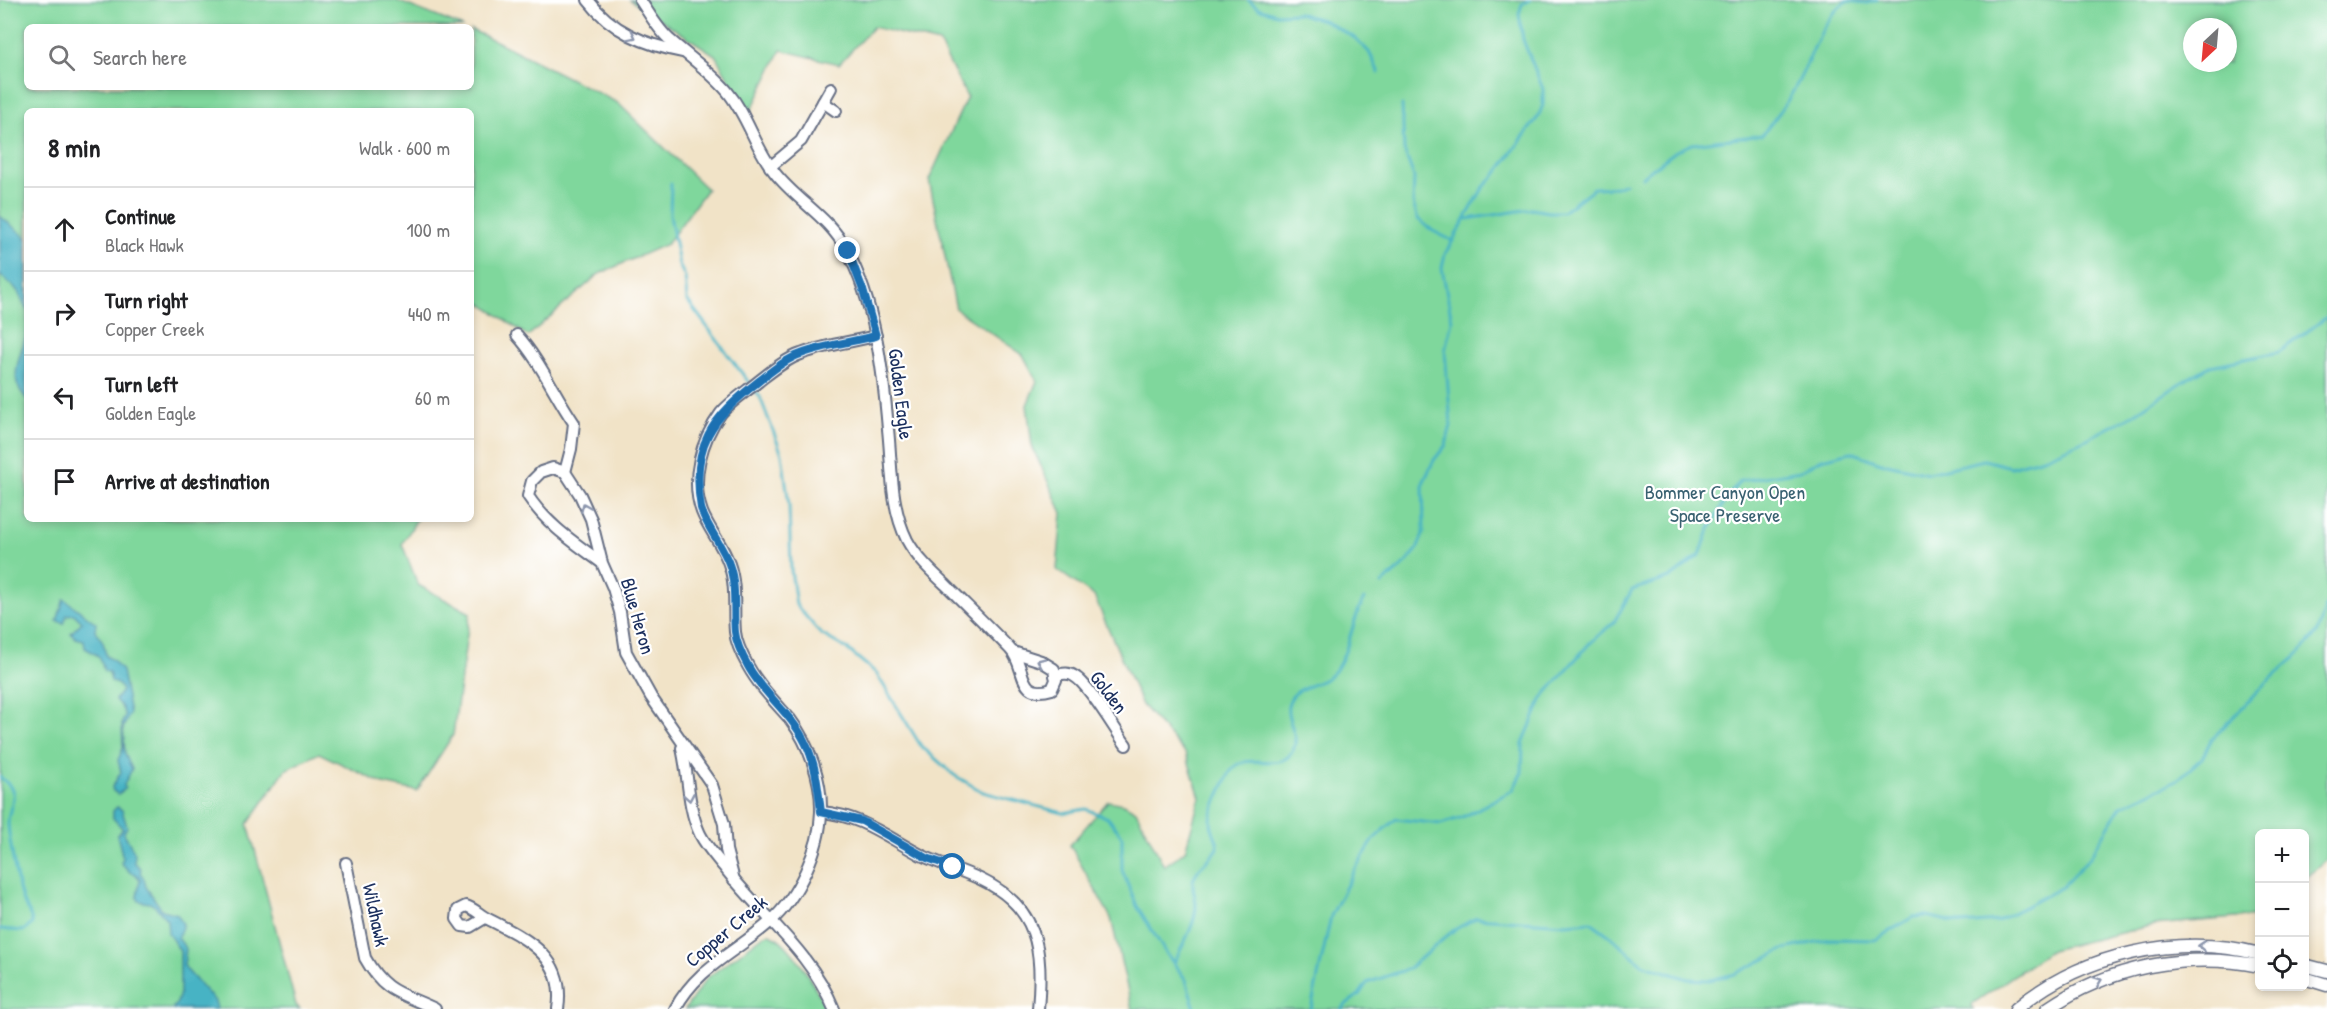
<!DOCTYPE html>
<html lang="en">
<head>
<meta charset="utf-8">
<style>
  :root { --surface:#fff; --page:#f6f6f6; --text:#202124; --muted:#757577; --line:#e0e0e0 }
  body { margin:0; font-family:"Patrick Hand",sans-serif; background:var(--page); color:var(--text) }
  .controls { position:absolute; right:18px; bottom:18px; display:grid; overflow:hidden; border-radius:9px; box-shadow:0 3px 9px #0003 }
  .controls button { width:54px; height:54px; display:grid; place-items:center; padding:0; border:0; border-bottom:2px solid var(--line); background:var(--surface); color:var(--text); font:30px sans-serif }
  .compass { position:absolute; left:2183px; top:18px; width:54px; height:54px; border-radius:50%; background:var(--surface); box-shadow:0 3px 9px #0003; rotate:206deg }
  .stop { position:absolute; width:18px; height:18px; margin:-14px; border:4px solid #1f6fb2; border-radius:50%; background:#fff }
  .stop.end { background:#1f6fb2; border-color:#fff; box-shadow:0 2px 6px #0008 }
  .list { margin:0; padding:0; list-style:none }
  h2 { display:flex; justify-content:space-between; align-items:center; height:78px; margin:0; padding:0 24px; font-size:26px }
  h2 small { font-size:20px; font-weight:400; color:var(--muted) }
  .list li { display:grid; grid-template-columns:39px 1fr auto; gap:18px; align-items:center; box-sizing:border-box; height:84px; padding:0 24px; border-top:2px solid var(--line) }
  .list b { display:block; font-size:22px; white-space:nowrap }
  .list p { margin:0; font-size:20px; white-space:nowrap; color:var(--muted) }
  .list em { font-size:20px; font-style:normal; color:var(--muted) }
  .icon { flex:none; width:33px; height:33px; fill:none; stroke:currentColor; stroke-width:2; stroke-linecap:round; stroke-linejoin:round }
  .map { position:relative; flex:none; width:2327px; height:1009px; overflow:hidden }
  .search { position:absolute; background:var(--surface); box-shadow:0 3px 9px #0003; left:24px; top:24px; width:450px; height:66px; display:flex; align-items:center; gap:15px; box-sizing:border-box; padding:0 21px; border-radius:9px; color:var(--muted); font-size:22px }
  .panel { position:absolute; background:var(--surface); box-shadow:0 3px 9px #0003; left:24px; top:108px; width:450px; height:414px; border-radius:9px }
  .map>svg:first-child { display:block }
</style>
</head>
<body>
<div class="map">
<svg width="2327" height="1009" viewBox="0 0 2327 1009">
  <rect width="100%" height="100%" fill="#fff"/>
  <filter id="ink" filterUnits="userSpaceOnUse"><feTurbulence type="fractalNoise" baseFrequency=".0167" numOctaves="2"/><feDisplacementMap in="SourceGraphic" scale="12" xChannelSelector="R" yChannelSelector="G"/><feConvolveMatrix kernelMatrix="1 2 1 2 8 2 1 2 1" color-interpolation-filters="sRGB"/></filter>
  <filter id="wash" filterUnits="userSpaceOnUse"><feTurbulence type="fractalNoise" baseFrequency=".008" numOctaves="4" result="noise"/><feDisplacementMap in="SourceGraphic" scale="24" xChannelSelector="R" yChannelSelector="G"/><feGaussianBlur stdDeviation="1.35" result="paint"/><feColorMatrix in="noise" values="0 0 0 0 0 0 0 0 0 0 0 0 0 0 0 0 0 1.4 0 .05"/><feComposite in="paint" operator="in"/></filter>
  <g filter="url(#wash)">
    <rect width="100%" height="100%" fill="#f1e3c7"/>
    <!-- green -->
    <g fill="#7fd79c" stroke="#4d837d" stroke-width="1.5" fill-rule="evenodd">
      <path d="M 0,0 L 395,0 L 463,27 L 27,27 L 27,87 L 471,87 L 471,30 L 494,40 L 618,103 L 707,189 L 667,244 L 599,274 L 528,336 L 478,301 L 471,292 L 471,111 L 27,111 L 27,519 L 417,519 L 402,544 L 418,585 L 470,613 L 453,735 L 417,791 L 383,784 L 319,753 L 285,770 L 248,824 L 296,1005 L 300,1009 L 0,1009 Z"/>
      <path d="M 630,0 L 2327,0 L 2327,859 L 2305,879 L 2304,834 L 2260,834 L 2259,916 L 2154,925 L 2051,950 L 1972,1004 L 1973,1009 L 1132,1009 L 1111,918 L 1070,845 L 1108,801 L 1124,804 L 1136,811 L 1164,866 L 1185,851 L 1200,797 L 1186,754 L 1142,705 L 1094,596 L 1057,570 L 1062,513 L 1032,446 L 1027,405 L 1037,381 L 1023,355 L 956,309 L 929,180 L 967,97 L 939,43 L 873,27 L 839,64 L 781,50 L 749,115 L 715,55 ZM 2192,27 L 2228,27 L 2228,63 L 2192,63 Z"/>
      <path d="M 770,934 C 790,941 817,990 827,1009 L 685,1009 L 707,978 L 764,935 Z"/>
    </g>
    <!-- water -->
    <g fill="#47b3c4" stroke="#317191" stroke-width="1.5">
      <path d="M 0,216 L 27,238 L 27,311 L 17,290 L 0,275 Z"/>
      <path d="M 27,331 L 27,400 C 24,395 18,389 17,383 C 13,369 24,345 27,331 Z"/>
      <path d="M 64,599 L 96,623 L 95,630 L 103,642 L 106,656 L 114,661 L 122,671 L 130,713 L 123,728 L 125,754 L 132,769 L 124,785 L 125,789 L 118,794 L 113,791 L 112,787 L 121,772 L 118,760 L 123,748 L 122,723 L 125,715 L 121,706 L 115,700 L 122,691 L 119,685 L 111,681 L 109,672 L 104,671 C 99,654 101,657 85,648 L 84,640 L 76,638 L 71,633 L 82,622 L 74,614 L 67,615 L 64,623 L 57,621 Z"/>
      <path d="M 117,807 L 122,810 L 127,827 L 124,833 L 135,854 L 134,862 L 141,869 L 140,873 L 144,879 L 146,887 L 162,910 L 177,914 L 183,924 L 178,938 L 186,949 L 184,965 L 186,969 L 215,1001 L 217,1009 L 172,1009 L 177,1003 L 180,993 L 180,951 L 168,933 L 167,920 L 156,907 L 150,903 L 139,901 L 137,897 L 140,880 L 136,874 L 131,873 L 121,863 L 123,858 L 117,835 L 123,829 L 113,818 L 113,811 Z"/>
    </g>
    <g fill="none" stroke-linecap="round" stroke-linejoin="round">
      <!-- stream -->
      <g stroke="#47b3c4" stroke-width="3">
        <path d="M 1248,0 L 1258,8 L 1277,14 L 1298,13 L 1325,21 L 1355,38 L 1369,52 L 1379,73"/>
        <path d="M 2326,0 L 2327,0"/>
        <path d="M 1402,105 L 1404,150 L 1414,177 L 1413,203 L 1418,219 L 1433,231 L 1453,241"/>
        <path d="M 1642,177 L 1676,151 L 1692,144 L 1762,135 C 1777,116 1791,98 1801,76 C 1815,49 1822,20 1846,1 L 1867,3 L 1877,0"/>
        <path d="M 671,184 L 670,215 L 679,265 L 685,277 L 687,300 L 750,384"/>
        <path d="M 1467,219 L 1532,209 L 1549,212 L 1563,212 L 1594,188 L 1617,187 L 1625,183"/>
        <path d="M 754,389 L 760,397 L 782,454 L 789,505 L 791,570 L 796,605 L 821,634 L 847,649 L 876,673 L 921,746 L 954,775 L 983,792 L 1063,813 L 1086,809 L 1108,818 L 1122,836 L 1122,870 L 1137,906 L 1164,950 L 1186,980 L 1195,1009"/>
        <path d="M 1382,584 L 1405,564 L 1417,550 L 1424,532 L 1423,483 L 1434,460 L 1446,445 L 1451,425 L 1445,351 L 1452,321 L 1442,268 L 1445,254 L 1483,188 L 1497,173 L 1538,117 L 1543,105 L 1543,89 L 1523,40 L 1519,14 L 1522,4 L 1530,0"/>
        <path d="M 0,777 C 23,794 10,800 8,821 C 8,827 9,834 10,840 C 13,859 16,881 22,899 C 26,909 32,913 32,924 L 23,931 L 0,929"/>
        <path d="M 1174,963 C 1182,946 1196,924 1196,905 C 1196,898 1192,889 1193,881 C 1196,866 1212,860 1218,848 C 1218,838 1211,831 1211,822 C 1210,814 1216,804 1219,796 C 1223,788 1226,779 1231,771 C 1246,749 1279,774 1292,752 C 1303,735 1281,717 1290,700 C 1298,684 1323,686 1335,671 C 1350,650 1351,622 1364,599"/>
        <path d="M 1311,1009 L 1331,916 L 1355,869 L 1375,838 L 1396,819 L 1441,824 L 1463,817 L 1513,790 L 1522,772 L 1523,743 L 1542,698 L 1589,644 L 1614,622 L 1632,590 L 1670,578 L 1700,555 L 1709,530 L 1726,499 L 1740,481 L 1800,471 L 1822,459 L 1851,452 L 1878,462 L 1928,473 L 1984,460 L 2011,467 L 2046,457 L 2089,438 L 2131,416 L 2187,379 L 2210,366 L 2279,352 L 2327,317"/>
        <path d="M 1342,1009 L 1345,1005 L 1359,995 L 1367,983 L 1408,969 L 1454,930 L 1476,918 L 1565,924 L 1591,922 L 1614,939 L 1642,964 L 1688,979 L 1710,980 L 1735,974 L 1785,949 L 1830,939 L 1875,940 L 1913,917 L 1926,916 L 1962,924 L 1998,921 L 2062,887 L 2090,857 L 2121,806 L 2176,781 L 2202,758 L 2211,740 L 2264,685 L 2301,652 L 2317,633 L 2327,604"/>
      </g>
    </g>
  </g>
  <g filter="url(#ink)">
    <g fill="none" stroke-linecap="round" stroke-linejoin="round">
      <defs>
        <g id="minor">
          <path d="M 588,0 C 612,32 646,45 683,52"/>
          <path d="M 640,0 C 649,13 658,30 670,40 C 689,57 710,71 727,91 C 748,116 755,148 775,173 C 797,201 829,217 846,249 C 875,302 883,370 888,429 C 892,466 890,506 907,540 C 916,557 932,572 946,585 C 967,606 989,627 1010,649 C 1027,666 1016,700 1052,689 L 1056,680 L 1054,669 L 1041,661 L 1013,652"/>
          <path d="M 823,102 L 836,111"/>
          <path d="M 770,167 L 801,141 L 831,88"/>
          <path d="M 517,335 C 541,362 554,394 574,423 L 571,449 L 565,472"/>
          <path d="M 602,563 C 575,543 547,525 528,496 L 532,481 L 541,472 L 553,468 L 565,472 L 580,495 L 591,519 L 602,563 L 613,588 L 620,612 L 626,652 L 651,697 L 712,785 L 724,824 L 726,850 L 734,880"/>
          <path d="M 1055,675 C 1062,674 1068,672 1074,676 C 1089,684 1115,730 1126,745"/>
          <path d="M 682,748 C 689,777 687,806 700,834 C 706,846 716,857 724,867 C 761,915 811,952 834,1009"/>
          <path d="M 821,812 C 860,815 887,837 921,855 C 940,864 961,870 980,879 C 1039,907 1043,950 1038,1009"/>
          <path d="M 346,863 L 365,958 C 385,994 402,993 435,1009"/>
          <path d="M 485,918 L 470,927 L 462,926 L 457,919 L 458,910 L 466,906 C 476,909 480,916 490,920 C 529,940 566,958 558,1009"/>
          <path d="M 675,1009 C 698,966 737,952 771,921 C 798,897 820,849 821,812 C 822,780 809,744 790,719 C 775,702 759,686 748,666 C 743,657 736,642 735,632 C 733,610 737,586 729,564 C 723,545 709,530 702,512 C 690,480 701,440 721,413 C 731,401 747,391 759,381 C 772,371 786,359 801,354 C 824,345 851,342 876,336"/>
        </g>
        <g id="tertiary">
          <path d="M 2304,965 L 2327,971"/>
          <path d="M 2304,978 L 2327,985"/>
          <path d="M 2016,1009 C 2081,954 2177,933 2260,954"/>
          <path d="M 2047,1009 C 2108,967 2187,951 2260,966"/>
        </g>
      </defs>
      <!-- minor casing -->
      <use href="#minor" stroke="#666e83" stroke-width="14"/>
      <!-- tertiary casing -->
      <use href="#tertiary" stroke="#666e83" stroke-width="15"/>
      <!-- minor -->
      <use href="#minor" stroke="#fff" stroke-width="10"/>
      <!-- tertiary -->
      <use href="#tertiary" stroke="#fff" stroke-width="12"/>
    </g>
    <!-- one-way arrows -->
    <defs><path id="oneway-chevron" d="M-2-3.5L2.5 0L-2 3.5" fill="none" stroke-width="1.6" stroke-linecap="round" stroke-linejoin="round" transform="scale(1.5)"/></defs>
    <g stroke="#8d97ae">
      <use href="#oneway-chevron" transform="translate(632 36) rotate(27)"/>
      <use href="#oneway-chevron" transform="translate(585 507) rotate(-113)"/>
      <use href="#oneway-chevron" transform="translate(1041 662) rotate(-155)"/>
      <use href="#oneway-chevron" transform="translate(689 797) rotate(80)"/>
      <use href="#oneway-chevron" transform="translate(2202 946) rotate(-177)"/>
      <use href="#oneway-chevron" transform="translate(2098 981) rotate(-21)"/>
    </g>
  </g>
  <g fill="none" stroke-linecap="round" stroke-linejoin="round" filter="url(#ink)">
    <!-- route -->
    <path stroke="#1f6fb2" stroke-width="8" d="M 848,251 L 863,290 L 876,336 C 851,342 824,345 801,354 C 786,359 772,371 759,381 C 712,418 690,445 701,508 C 705,525 723,546 729,564 C 737,586 733,610 735,632 C 736,642 743,657 748,666 C 763,694 791,713 805,742 C 816,763 818,789 821,812 L 862,821 L 927,858 L 953,867"/>
  </g>
  <g text-anchor="middle" stroke-width="4.5" stroke-linejoin="round" paint-order="stroke">
    <!-- street labels -->
    <g font-size="20" fill="#1b2f5e" stroke="#fff">
      <text transform="translate(901 394) rotate(83)" y="7">Golden Eagle</text>
      <text transform="translate(638 616) rotate(74)" y="7">Blue Heron</text>
      <text transform="translate(1109 692) rotate(53)" y="7">Golden</text>
      <text transform="translate(376 915) rotate(78)" y="7">Wildhawk</text>
      <text transform="translate(726 931) rotate(-40)" y="7">Copper Creek</text>
    </g>
    <!-- park labels -->
    <g font-size="20" fill="#396171" stroke="#fff">
      <text x="1725" y="499">Bommer Canyon Open<tspan x="1725" dy="23">Space Preserve</tspan></text>
    </g>
  </g>
</svg>
<div class="controls">
<button>+</button>
<button>−</button>
<button><svg class="icon" aria-label="locate" viewBox="0 0 24 24"><circle cx="12" cy="12" r="6"/><path d="M12 2v4M12 18v4M2 12h4M18 12h4"/></svg></button>
</div>
<svg class="compass" viewBox="-18 -18 36 36"><path d="M0-13l5 13h-10z" fill="#e53935"/><path d="M0 13l5-13h-10z" fill="#757577"/></svg>
<div class="stop" style="left:953px;top:867px"></div>
<div class="stop end" style="left:848px;top:251px"></div>
<div class="search"><svg class="icon" aria-label="search" viewBox="0 0 24 24"><circle cx="10" cy="10" r="6"/><path d="M15 15l6 6"/></svg>Search here</div>
<section class="panel">
<h2>8 min<small>Walk · 600 m</small></h2>
<ul class="list">
<li><svg class="icon" aria-label="ahead" viewBox="0 0 24 24"><path d="M12 20V5M6 11l6-6 6 6"/></svg><div><b>Continue</b><p>Black Hawk</p></div><em>100 m</em></li>
<li><svg class="icon" aria-label="right" viewBox="0 0 24 24"><path d="M7 20v-9h11M14 6l5 5-5 5"/></svg><div><b>Turn right</b><p>Copper Creek</p></div><em>440 m</em></li>
<li><svg class="icon" aria-label="left" viewBox="0 0 24 24"><path d="M17 20v-9H6M10 6l-5 5 5 5"/></svg><div><b>Turn left</b><p>Golden Eagle</p></div><em>60 m</em></li>
<li><svg class="icon" aria-label="arrive" viewBox="0 0 24 24"><path d="M6 21V4h12l-3 4 3 4H6"/></svg><div><b>Arrive at destination</b></div></li>
</ul>
</section>
</div>
</body>
</html>
